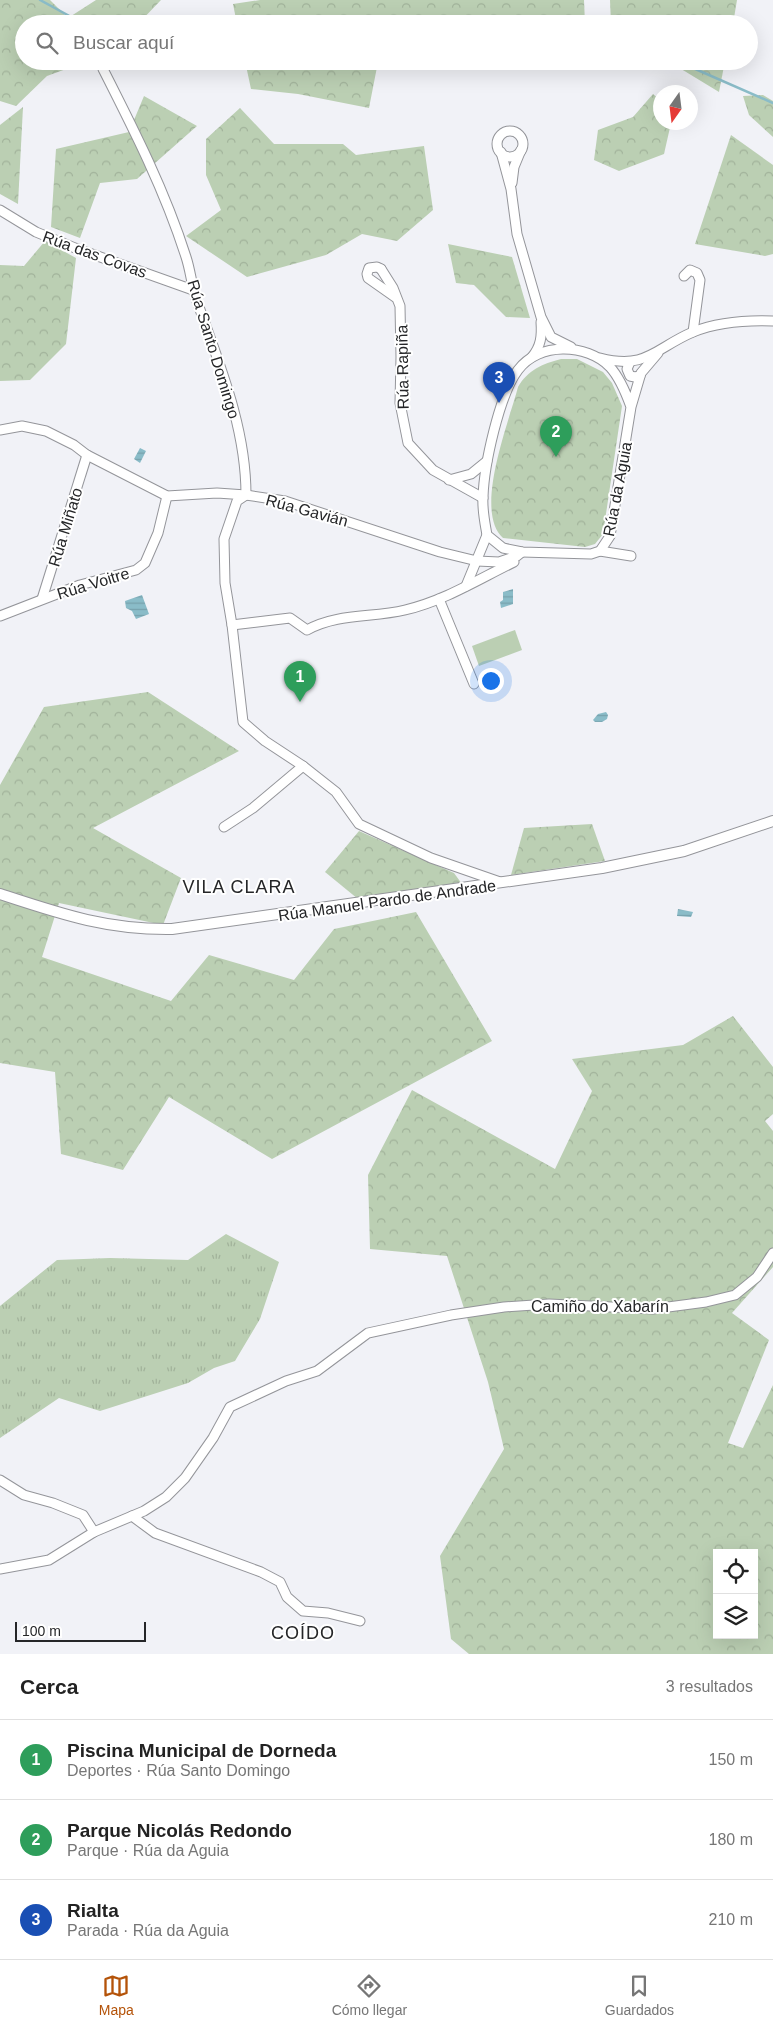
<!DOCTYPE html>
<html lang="es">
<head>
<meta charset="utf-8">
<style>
  :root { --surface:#fff; --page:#f2f2f2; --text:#222; --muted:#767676; --line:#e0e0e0; --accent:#b45309 }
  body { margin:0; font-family:Arial,sans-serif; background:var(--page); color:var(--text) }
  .controls { position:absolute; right:15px; bottom:15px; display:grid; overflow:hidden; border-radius:0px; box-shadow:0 5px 20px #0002 }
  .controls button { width:45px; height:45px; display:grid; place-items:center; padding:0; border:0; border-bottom:1px solid var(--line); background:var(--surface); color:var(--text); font:25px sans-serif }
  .compass { position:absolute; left:653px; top:85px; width:45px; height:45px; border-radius:50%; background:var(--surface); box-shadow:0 5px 20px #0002; rotate:194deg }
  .scale { position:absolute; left:15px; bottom:12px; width:131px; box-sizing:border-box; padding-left:5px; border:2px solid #252628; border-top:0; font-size:14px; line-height:18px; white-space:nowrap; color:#252628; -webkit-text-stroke:4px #fff; paint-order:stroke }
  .you { position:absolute; left:490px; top:680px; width:18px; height:18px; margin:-12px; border:4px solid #fff; border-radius:50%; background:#1a73e8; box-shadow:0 0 0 8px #1a73e833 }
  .badge { display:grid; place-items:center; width:32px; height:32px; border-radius:50%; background:var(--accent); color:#fff; font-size:16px; font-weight:700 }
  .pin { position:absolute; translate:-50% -41px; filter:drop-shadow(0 1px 2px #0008) }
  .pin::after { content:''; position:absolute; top:26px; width:18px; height:15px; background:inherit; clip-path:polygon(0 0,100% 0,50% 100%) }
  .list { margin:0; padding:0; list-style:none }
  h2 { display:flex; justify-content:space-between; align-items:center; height:65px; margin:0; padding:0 20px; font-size:21px }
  h2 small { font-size:16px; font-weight:400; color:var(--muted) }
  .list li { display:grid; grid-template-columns:32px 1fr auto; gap:15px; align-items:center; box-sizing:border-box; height:80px; padding:0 20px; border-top:1px solid var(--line) }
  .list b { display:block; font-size:19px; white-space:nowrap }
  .list p { margin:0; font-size:16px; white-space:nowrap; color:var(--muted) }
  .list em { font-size:16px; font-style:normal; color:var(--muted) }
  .icon { flex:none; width:28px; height:28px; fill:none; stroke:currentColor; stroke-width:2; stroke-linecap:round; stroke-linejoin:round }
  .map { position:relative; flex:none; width:773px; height:1654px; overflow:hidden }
  .search { position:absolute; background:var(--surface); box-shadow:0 5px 20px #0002; left:15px; right:15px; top:15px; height:55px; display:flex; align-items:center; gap:12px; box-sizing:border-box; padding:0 18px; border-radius:28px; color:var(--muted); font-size:19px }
  .sheet { height:305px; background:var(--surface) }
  nav { display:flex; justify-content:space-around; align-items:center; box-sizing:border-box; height:70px; border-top:1px solid var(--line); background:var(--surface); font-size:14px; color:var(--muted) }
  nav a { display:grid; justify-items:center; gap:2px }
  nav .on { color:var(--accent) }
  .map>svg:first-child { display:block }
</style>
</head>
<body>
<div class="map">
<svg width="773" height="1654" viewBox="0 0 773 1654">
  <defs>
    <pattern id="grass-tufts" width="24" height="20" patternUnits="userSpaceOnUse" patternTransform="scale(1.25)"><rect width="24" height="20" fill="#bbcfb3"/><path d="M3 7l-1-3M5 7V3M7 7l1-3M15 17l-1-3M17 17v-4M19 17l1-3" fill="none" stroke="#a1b29a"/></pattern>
    <pattern id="forest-crowns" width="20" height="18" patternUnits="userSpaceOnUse" patternTransform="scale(1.25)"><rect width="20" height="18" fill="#bbcfb3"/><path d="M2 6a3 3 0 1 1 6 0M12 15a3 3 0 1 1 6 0" fill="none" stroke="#a1b29a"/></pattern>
    <pattern id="water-rules" width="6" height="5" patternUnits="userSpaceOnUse" patternTransform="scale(1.25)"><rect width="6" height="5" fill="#8abcc8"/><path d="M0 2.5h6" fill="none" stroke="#77a1ac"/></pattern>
  </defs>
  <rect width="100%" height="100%" fill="#f1f2f7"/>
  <!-- grass -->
  <path fill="url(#grass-tufts)" d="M 226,1234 L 279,1262 L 260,1319 L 235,1361 L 214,1368 L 188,1383 L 100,1411 L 59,1398 L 0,1438 L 0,1306 L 57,1260 L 110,1258 L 188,1260 Z"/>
  <!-- forest -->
  <g fill="url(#forest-crowns)" fill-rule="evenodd">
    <path d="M 0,0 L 50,0 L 68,18 L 96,0 L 161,0 L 138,24 L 24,24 L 24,61 L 88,61 L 47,76 L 16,106 L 0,101 Z"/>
    <path d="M 260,0 L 584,0 L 585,24 L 237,24 L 233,4 Z"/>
    <path d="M 610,0 L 737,0 L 733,24 L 611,24 Z"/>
    <path d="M 245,61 L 404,61 L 377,67 L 369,108 L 298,94 L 251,89 Z"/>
    <path d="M 668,61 L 725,61 L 719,92 Z"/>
    <path d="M 653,94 L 660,100 L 660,122 L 671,123 L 664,154 L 619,171 L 594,160 L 598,130 L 633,117 Z"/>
    <path d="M 763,95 L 773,101 L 773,137 L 749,115 L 743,96 Z"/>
    <path d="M 144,96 L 197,126 L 137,179 L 100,183 L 80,238 L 51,227 L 56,149 L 129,132 Z"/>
    <path d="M 23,107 L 18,204 L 0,194 L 0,125 Z"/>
    <path d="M 240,108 L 274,144 L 343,144 L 356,155 L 424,146 L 433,210 L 397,241 L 362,234 L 326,255 L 247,277 L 186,236 L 221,210 L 206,175 L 206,139 Z"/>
    <path d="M 731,135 L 773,165 L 773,254 L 765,256 L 695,244 Z"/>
    <path d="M 45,241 L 76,258 L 66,344 L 30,380 L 0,381 L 0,265 L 24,266 Z"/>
    <path d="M 448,244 L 512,257 L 530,318 L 506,317 L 474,285 L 456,283 Z"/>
    <path d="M 561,359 L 577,359 L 603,372 L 612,383 L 622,406 L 603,534 L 595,544 L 585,547 L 503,538 C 473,511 509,422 518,387 C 528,370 542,364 561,359 Z"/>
    <path d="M 148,692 L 239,751 L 93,828 L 181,878 L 163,925 L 59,903 L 42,957 L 171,1001 L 209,955 L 294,980 L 334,929 L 416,912 L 492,1041 L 272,1159 L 169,1097 L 123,1170 L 61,1154 L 55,1072 L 0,1063 L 0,785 L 44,707 Z"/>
    <path d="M 592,824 L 605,861 L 511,875 L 524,828 Z"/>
    <path d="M 359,831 L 454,873 L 462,884 L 358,899 L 325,872 Z"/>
    <path d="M 733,1016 L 773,1067 L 773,1114 L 765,1121 L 773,1131 L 773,1267 L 732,1313 L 769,1340 L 728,1443 L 743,1448 L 773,1385 L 773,1654 L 469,1654 L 451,1639 L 440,1556 L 504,1449 L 488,1382 L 447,1256 L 370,1249 L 368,1175 L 412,1090 L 555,1169 L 592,1091 L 572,1059 L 683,1045 ZM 717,1553 L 754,1553 L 754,1635 L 717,1635 Z"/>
  </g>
  <!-- pitch -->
  <path fill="#bbcfb3" d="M 515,630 L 522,650 L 479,666 L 472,646 Z"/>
  <!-- water -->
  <g fill="url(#water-rules)">
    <path d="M 140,448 L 146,451 L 140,463 L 134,459 Z"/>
    <path d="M 513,589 L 513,604 L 501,608 L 500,602 L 503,600 L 503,592 Z"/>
    <path d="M 142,595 L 149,614 L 136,619 L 132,611 L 126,608 L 125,601 Z"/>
    <path d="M 606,712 L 608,715 L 607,719 L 602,722 L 595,722 L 593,720 L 598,714 Z"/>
    <path d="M 678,909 L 693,912 L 691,917 L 677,916 Z"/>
  </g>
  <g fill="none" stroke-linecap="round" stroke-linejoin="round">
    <!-- stream -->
    <g stroke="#8abcc8" stroke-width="2.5">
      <path d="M 40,0 L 84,24"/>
      <path d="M 419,24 L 435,24"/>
      <path d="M 178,61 L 198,65 L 244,61"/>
      <path d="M 677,61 L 773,103"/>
    </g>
    <defs>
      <g id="minor">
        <path d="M 105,61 L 103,69 C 134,130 165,191 186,257 C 191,272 192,289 198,304 C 220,366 246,428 246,495 L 237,501 L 224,539 L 225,583 L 232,625 L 243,722 L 265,741 L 303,766 L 336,792 L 359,824 L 431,858 L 500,882"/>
        <circle cx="510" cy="144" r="13"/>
        <path d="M 501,152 L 511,189 L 517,234 L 541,317 L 551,337 L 571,347"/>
        <path d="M 512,183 L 514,167 L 521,150"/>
        <path d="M 0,210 L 36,232 L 75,248 L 193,290"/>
        <path d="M 381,269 L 393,288 L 400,306 L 401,357 L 400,403 L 408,443 L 433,470 L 483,498"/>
        <path d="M 381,269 L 377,267 L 369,268 L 367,274 L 368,278 L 395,297"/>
        <path d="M 684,276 L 690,270 L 697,273 L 700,280 L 693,332"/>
        <path d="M 532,357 C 541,346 542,336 541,322"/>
        <path d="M 600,358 C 647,370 655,348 693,332 C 718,322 747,320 773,321"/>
        <path d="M 630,362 L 627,369 L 630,376 L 635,377 L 640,376"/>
        <path d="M 631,407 C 626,393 620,378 610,367 C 586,343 539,342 518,370 C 499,395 484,466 483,497 C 482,510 485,523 487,535 L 503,548 L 522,552 L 591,554 L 600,551 L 610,536 L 631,407 L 641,373 L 658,353"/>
        <path d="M 0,430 L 22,426 L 46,431 L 74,445 L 87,455 L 167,496 L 217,493 L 246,495 L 285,501 L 440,552 L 477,561 L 499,562 L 517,556 L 522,552"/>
        <path d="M 449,480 L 471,474 L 487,461"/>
        <path d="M 600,551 L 631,556"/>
        <path d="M 466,586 L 487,535"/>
        <path d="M 42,599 L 87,455"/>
        <path d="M 439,599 L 474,684"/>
        <path d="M 0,616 L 80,585 L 136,570 L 145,563 L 158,533 L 167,496"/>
        <path d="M 232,625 L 290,618 L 307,630 C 338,613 372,618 405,610 C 444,601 479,579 514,562"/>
        <path d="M 224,827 L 253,808 L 303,766"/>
        <path d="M 0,1480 L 24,1495 L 53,1503 L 83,1515 L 94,1532 L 49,1560 L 0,1569"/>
        <path d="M 132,1516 L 155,1533 L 261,1572 L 280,1582 L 287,1597 L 303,1611 L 328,1613 L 360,1621"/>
        <path d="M 94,1532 L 144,1511 L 166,1497 L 185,1478 L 213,1438 L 230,1407 L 286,1381 L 317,1371 L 368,1333 L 451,1315 L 504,1307 L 549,1304 L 653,1309 L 706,1302 L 735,1295 L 757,1277 L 773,1253"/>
      </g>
      <path id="tertiary" d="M 0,894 C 61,914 107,930 172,929 L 602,868 L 684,851 L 773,821"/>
    </defs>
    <!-- minor casing -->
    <use href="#minor" stroke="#94959a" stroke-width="11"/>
    <!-- tertiary casing -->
    <use href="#tertiary" stroke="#94959a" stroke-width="12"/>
    <!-- minor -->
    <use href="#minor" stroke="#fff" stroke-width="9"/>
    <!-- tertiary -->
    <use href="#tertiary" stroke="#fff" stroke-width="10"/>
  </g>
  <g text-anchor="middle" stroke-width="4" stroke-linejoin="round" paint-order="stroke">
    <!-- street labels -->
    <g font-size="16" fill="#252628" stroke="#fff">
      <text transform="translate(95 254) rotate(20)" y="6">Rúa das Covas</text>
      <text transform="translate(214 349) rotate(73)" y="6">Rúa Santo Domingo</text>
      <text transform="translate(402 367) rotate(-91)" y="6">Rúa Rapiña</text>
      <text transform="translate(617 489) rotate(-79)" y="6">Rúa da Aguia</text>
      <text transform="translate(307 510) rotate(15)" y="6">Rúa Gavián</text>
      <text transform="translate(65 527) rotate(-73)" y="6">Rúa Miñato</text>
      <text transform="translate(93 583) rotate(-17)" y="6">Rúa Voitre</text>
      <text transform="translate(387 900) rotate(-8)" y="6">Rúa Manuel Pardo de Andrade</text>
      <text x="600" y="1312">Camiño do Xabarín</text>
    </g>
    <!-- neighbourhood labels -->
    <g font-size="18" letter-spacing="1" fill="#252628" stroke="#fff">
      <text x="239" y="893">VILA CLARA</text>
      <text x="303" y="1639">COÍDO</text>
    </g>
  </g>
</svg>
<div class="controls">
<button><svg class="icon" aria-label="locate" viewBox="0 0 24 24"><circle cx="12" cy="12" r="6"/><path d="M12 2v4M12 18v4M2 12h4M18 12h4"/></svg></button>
<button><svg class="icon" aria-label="layers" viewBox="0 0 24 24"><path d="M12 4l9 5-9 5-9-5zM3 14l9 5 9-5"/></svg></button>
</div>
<svg class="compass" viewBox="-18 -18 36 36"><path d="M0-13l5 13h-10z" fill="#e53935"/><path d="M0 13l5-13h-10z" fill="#767676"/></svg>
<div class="scale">100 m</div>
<div class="you"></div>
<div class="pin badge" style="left:300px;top:702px;background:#2e9e5b">1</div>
<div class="pin badge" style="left:556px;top:457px;background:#2e9e5b">2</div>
<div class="pin badge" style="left:499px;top:403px;background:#1a4fb4">3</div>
<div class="search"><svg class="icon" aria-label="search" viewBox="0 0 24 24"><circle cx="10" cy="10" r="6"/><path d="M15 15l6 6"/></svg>Buscar aquí</div>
</div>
<section class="sheet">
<h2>Cerca<small>3 resultados</small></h2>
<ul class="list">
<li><span class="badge" style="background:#2e9e5b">1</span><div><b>Piscina Municipal de Dorneda</b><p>Deportes · Rúa Santo Domingo</p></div><em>150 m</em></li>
<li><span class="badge" style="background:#2e9e5b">2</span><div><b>Parque Nicolás Redondo</b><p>Parque · Rúa da Aguia</p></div><em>180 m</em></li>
<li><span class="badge" style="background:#1a4fb4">3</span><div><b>Rialta</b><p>Parada · Rúa da Aguia</p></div><em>210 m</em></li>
</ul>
</section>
<nav>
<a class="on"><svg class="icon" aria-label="map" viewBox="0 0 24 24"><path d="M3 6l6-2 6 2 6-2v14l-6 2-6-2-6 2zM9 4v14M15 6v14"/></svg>Mapa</a>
<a><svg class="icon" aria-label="directions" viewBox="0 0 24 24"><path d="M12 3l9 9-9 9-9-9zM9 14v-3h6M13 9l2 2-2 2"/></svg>Cómo llegar</a>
<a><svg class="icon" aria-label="saved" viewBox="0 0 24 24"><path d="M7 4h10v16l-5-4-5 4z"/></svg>Guardados</a>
</nav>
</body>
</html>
